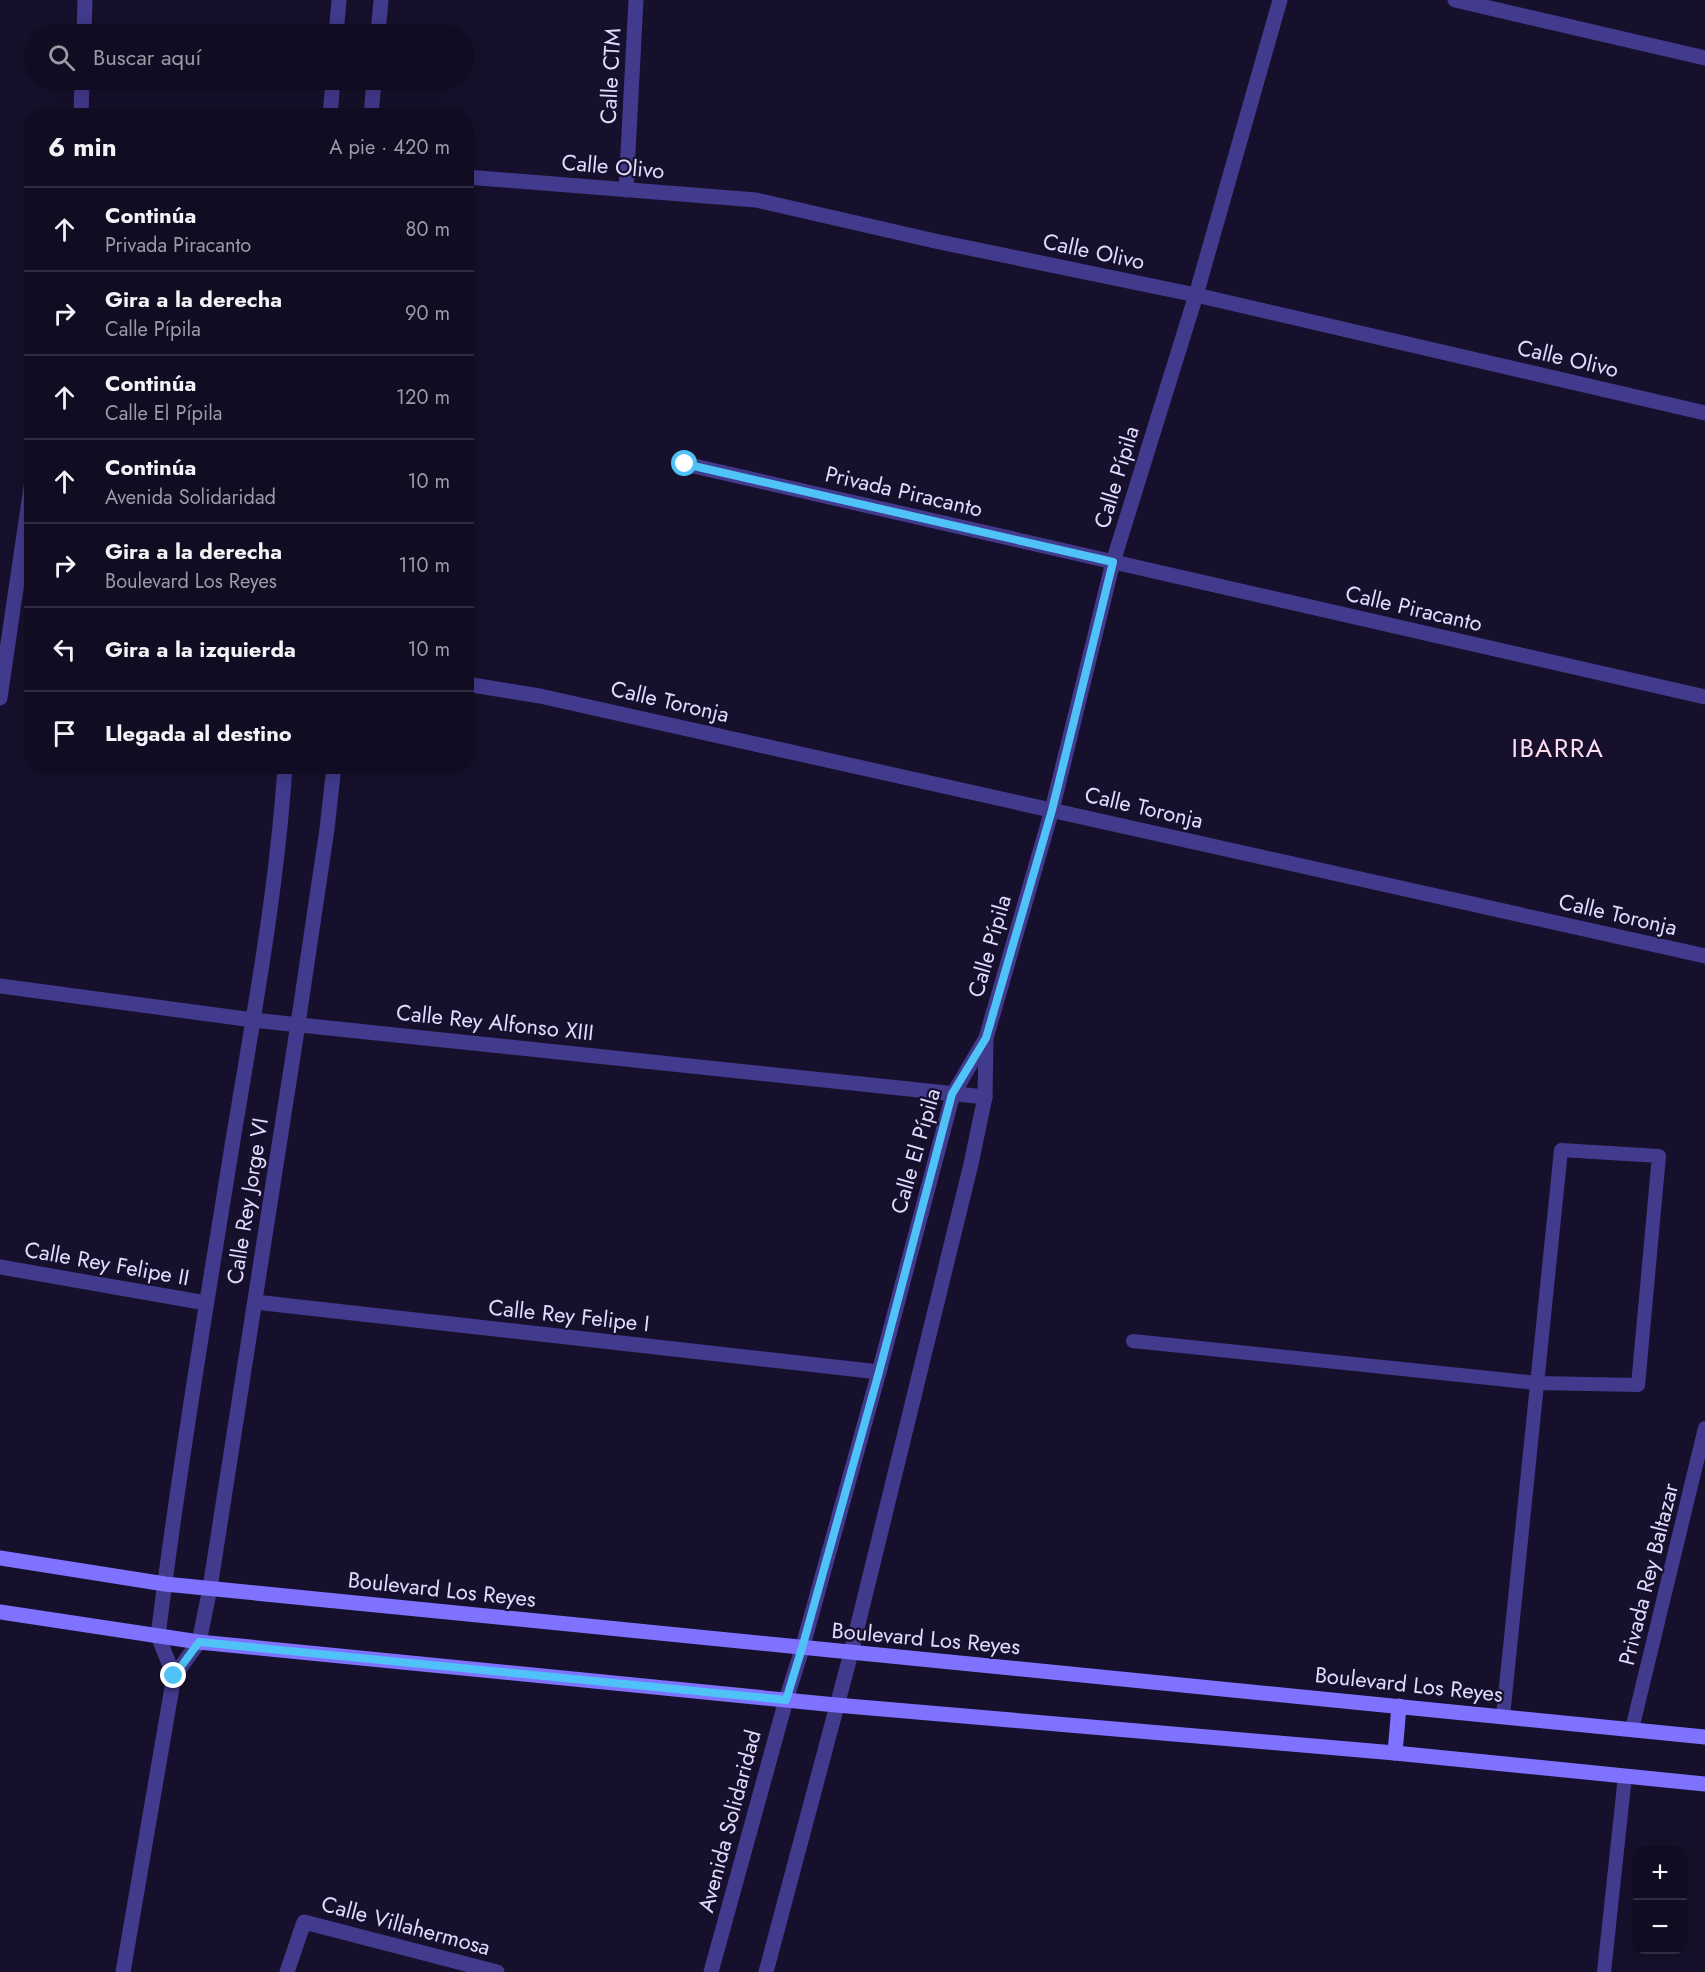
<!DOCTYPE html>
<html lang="es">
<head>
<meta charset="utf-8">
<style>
  :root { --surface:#110c21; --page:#1a152a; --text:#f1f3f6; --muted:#9c9ba5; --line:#302c3f }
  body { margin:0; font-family:Jost,sans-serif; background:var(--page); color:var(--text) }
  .controls { position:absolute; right:18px; bottom:18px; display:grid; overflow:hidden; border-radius:12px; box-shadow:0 3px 15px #0003 }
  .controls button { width:54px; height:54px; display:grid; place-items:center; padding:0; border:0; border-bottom:2px solid var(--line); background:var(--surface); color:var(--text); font:30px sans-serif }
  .stop { position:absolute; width:18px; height:18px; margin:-14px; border:4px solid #4fc3f7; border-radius:50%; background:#fff }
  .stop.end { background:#4fc3f7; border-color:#fff; box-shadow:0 2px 6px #0008 }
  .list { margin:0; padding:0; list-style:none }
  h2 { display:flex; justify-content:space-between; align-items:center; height:78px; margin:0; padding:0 24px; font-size:26px }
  h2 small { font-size:20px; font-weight:400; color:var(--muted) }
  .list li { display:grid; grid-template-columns:39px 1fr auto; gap:18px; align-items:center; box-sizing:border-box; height:84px; padding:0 24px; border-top:2px solid var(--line) }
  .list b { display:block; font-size:22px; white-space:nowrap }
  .list p { margin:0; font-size:20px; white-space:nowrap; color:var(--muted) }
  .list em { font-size:20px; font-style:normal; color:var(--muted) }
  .icon { flex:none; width:33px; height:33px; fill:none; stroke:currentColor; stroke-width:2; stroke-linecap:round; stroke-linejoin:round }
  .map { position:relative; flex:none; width:1705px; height:1972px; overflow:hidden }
  .search { position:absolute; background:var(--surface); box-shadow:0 3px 15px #0003; left:24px; top:24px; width:450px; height:66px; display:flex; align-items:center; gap:15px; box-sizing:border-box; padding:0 21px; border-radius:33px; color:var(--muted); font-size:22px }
  .panel { position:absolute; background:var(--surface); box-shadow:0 3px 15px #0003; left:24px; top:108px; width:450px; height:666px; border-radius:24px }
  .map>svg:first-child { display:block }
</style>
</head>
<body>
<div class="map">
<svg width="1705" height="1972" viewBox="0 0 1705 1972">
  <rect width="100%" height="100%" fill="#17102c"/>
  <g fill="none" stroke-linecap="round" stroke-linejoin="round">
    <!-- service -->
    <g stroke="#423a8c" stroke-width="14">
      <path d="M 1133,1341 L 1537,1383 L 1638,1385 L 1659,1156 L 1561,1150 C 1541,1339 1522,1528 1503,1716"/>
      <path d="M 1632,1729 L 1705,1428"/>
      <path d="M 1604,1972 L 1625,1776"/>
    </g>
    <!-- minor -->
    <g stroke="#423a8c" stroke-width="15">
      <path d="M 1455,0 L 1705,58"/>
      <path d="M 84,34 L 85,0"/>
      <path d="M 336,34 L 339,0"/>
      <path d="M 378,34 L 381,0"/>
      <path d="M 81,116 L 82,80"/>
      <path d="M 330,116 L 333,80"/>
      <path d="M 371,116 L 374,80"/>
      <path d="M 466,177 L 756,200 L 935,241 L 1196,295 L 1705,413"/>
      <path d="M 626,190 L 636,0"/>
      <path d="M 685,464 L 1705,697"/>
      <path d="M 466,684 L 540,696 L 1705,956"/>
      <path d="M 0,698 L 32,480"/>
      <path d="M 0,986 L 253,1020 L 985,1097"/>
      <path d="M 0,1267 L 206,1303"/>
      <path d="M 255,1302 L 879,1372"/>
      <path d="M 174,1676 L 158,1636 C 179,1468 207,1301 234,1134 C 254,1013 277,890 285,766"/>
      <path d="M 123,1972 L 174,1676 L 199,1642 L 210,1588 L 298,1024 L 327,829 L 334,766"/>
      <path d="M 287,1972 L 304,1922 L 497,1972"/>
    </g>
    <!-- tertiary -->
    <g stroke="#423a8c" stroke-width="15">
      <path d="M 711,1972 L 786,1700 L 802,1649 L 879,1372 L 953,1094 L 986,1038 L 1052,810 L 1113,562 L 1196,295 L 1280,0"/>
      <path d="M 766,1972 L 851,1653 L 971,1164 L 985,1097 L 986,1039"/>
    </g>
    <!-- secondary -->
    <g stroke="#7e72ff" stroke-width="15">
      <path d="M 0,1558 L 165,1584 L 1705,1737"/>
      <path d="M 0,1612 L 199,1642 L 836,1705 L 1395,1753 L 1705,1784"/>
      <path d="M 1395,1753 L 1399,1706"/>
    </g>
  </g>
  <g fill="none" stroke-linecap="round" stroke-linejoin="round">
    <!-- route -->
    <path stroke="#4fc3f7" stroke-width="8" d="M 174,1676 L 199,1642 L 786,1700 L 802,1648 L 879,1372 L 952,1094 L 986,1038 L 1052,810 L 1113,562 L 685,464"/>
  </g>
  <g text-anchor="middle" stroke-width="4.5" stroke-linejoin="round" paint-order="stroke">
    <!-- street labels -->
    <g font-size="22" fill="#e1dbff" stroke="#17102c">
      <text transform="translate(610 76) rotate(-87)" y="8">Calle CTM</text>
      <text transform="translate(613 166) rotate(5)" y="8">Calle Olivo</text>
      <text transform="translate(1094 251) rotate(12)" y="8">Calle Olivo</text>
      <text transform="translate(1568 358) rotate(13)" y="8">Calle Olivo</text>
      <text transform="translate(1116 477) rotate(-73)" y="8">Calle Pípila</text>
      <text transform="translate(904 491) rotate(13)" y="8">Privada Piracanto</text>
      <text transform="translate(1414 608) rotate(13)" y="8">Calle Piracanto</text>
      <text transform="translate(670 701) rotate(13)" y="8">Calle Toronja</text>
      <text transform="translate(1144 807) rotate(13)" y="8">Calle Toronja</text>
      <text transform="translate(1618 914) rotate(13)" y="8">Calle Toronja</text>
      <text transform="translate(989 946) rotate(-74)" y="8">Calle Pípila</text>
      <text transform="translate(495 1022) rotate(6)" y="8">Calle Rey Alfonso XIII</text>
      <text transform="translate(915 1151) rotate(-74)" y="8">Calle El Pípila</text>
      <text transform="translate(247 1201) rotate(-81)" y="8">Calle Rey Jorge VI</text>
      <text transform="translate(107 1263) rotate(10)" y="8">Calle Rey Felipe II</text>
      <text transform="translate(569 1315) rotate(6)" y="8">Calle Rey Felipe I</text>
      <text transform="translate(1648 1574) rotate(-76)" y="8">Privada Rey Baltazar</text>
      <text transform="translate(442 1589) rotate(6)" y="8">Boulevard Los Reyes</text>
      <text transform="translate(926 1638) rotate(5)" y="8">Boulevard Los Reyes</text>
      <text transform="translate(1409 1684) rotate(6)" y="8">Boulevard Los Reyes</text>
      <text transform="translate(729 1821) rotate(-75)" y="8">Avenida Solidaridad</text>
      <text transform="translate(406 1925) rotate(15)" y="8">Calle Villahermosa</text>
    </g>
    <!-- quarter labels -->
    <g font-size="26" letter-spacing="1.5" fill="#ffddf1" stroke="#17102c">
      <text x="1558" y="757">IBARRA</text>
    </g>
  </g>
</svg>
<div class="controls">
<button>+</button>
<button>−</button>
</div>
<div class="stop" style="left:685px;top:464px"></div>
<div class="stop end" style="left:174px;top:1676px"></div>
<div class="search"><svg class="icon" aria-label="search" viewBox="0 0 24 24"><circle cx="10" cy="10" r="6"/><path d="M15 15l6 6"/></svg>Buscar aquí</div>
<section class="panel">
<h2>6 min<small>A pie · 420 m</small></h2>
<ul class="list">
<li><svg class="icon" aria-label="ahead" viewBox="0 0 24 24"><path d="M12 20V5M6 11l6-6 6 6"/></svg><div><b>Continúa</b><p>Privada Piracanto</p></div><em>80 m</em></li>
<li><svg class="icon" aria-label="right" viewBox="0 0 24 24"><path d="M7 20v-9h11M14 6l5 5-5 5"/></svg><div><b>Gira a la derecha</b><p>Calle Pípila</p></div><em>90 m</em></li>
<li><svg class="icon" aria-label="ahead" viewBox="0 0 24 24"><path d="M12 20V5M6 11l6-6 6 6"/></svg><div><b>Continúa</b><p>Calle El Pípila</p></div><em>120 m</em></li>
<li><svg class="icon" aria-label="ahead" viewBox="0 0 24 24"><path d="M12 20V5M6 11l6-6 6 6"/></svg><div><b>Continúa</b><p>Avenida Solidaridad</p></div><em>10 m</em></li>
<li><svg class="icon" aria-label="right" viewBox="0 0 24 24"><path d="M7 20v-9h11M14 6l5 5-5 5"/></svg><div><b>Gira a la derecha</b><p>Boulevard Los Reyes</p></div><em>110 m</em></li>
<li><svg class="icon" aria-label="left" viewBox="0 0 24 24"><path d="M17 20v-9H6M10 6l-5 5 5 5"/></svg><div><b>Gira a la izquierda</b></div><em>10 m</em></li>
<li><svg class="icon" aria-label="arrive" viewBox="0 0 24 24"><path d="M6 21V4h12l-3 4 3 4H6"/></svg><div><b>Llegada al destino</b></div></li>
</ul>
</section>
</div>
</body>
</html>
